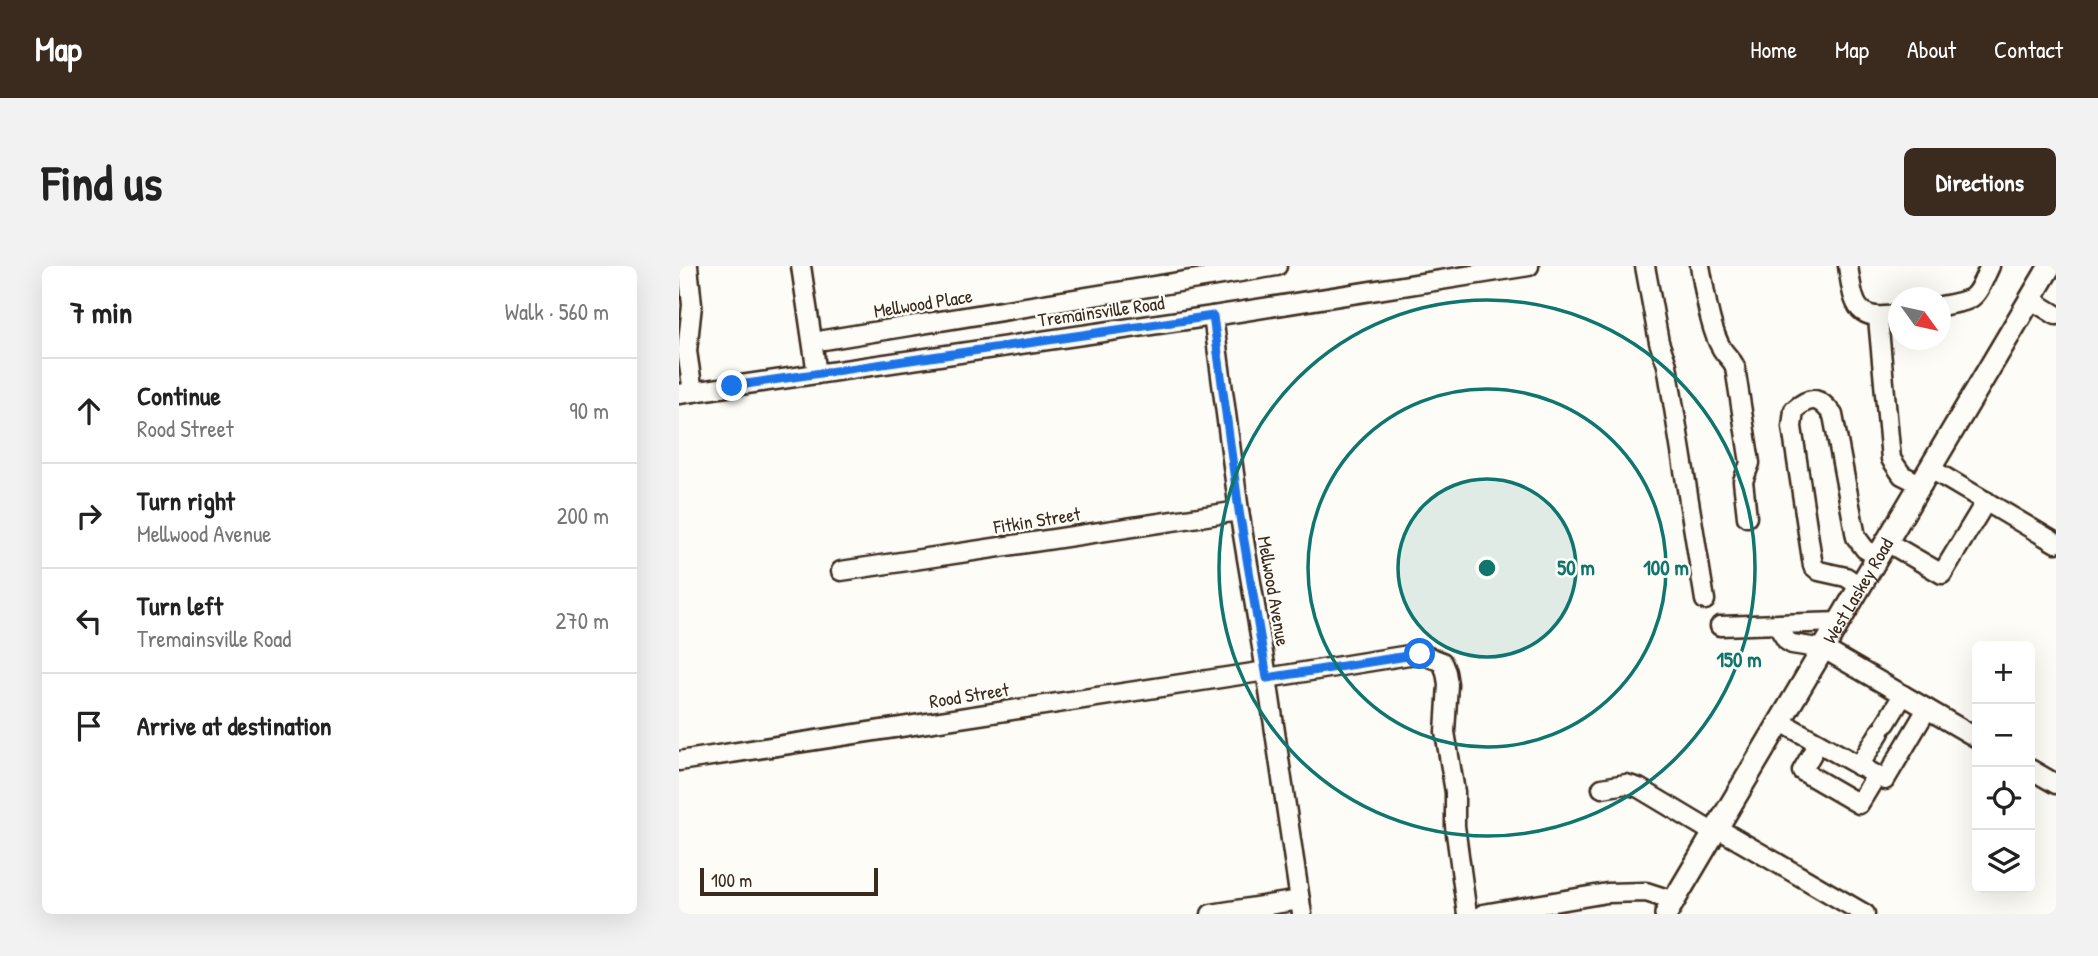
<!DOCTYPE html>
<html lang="en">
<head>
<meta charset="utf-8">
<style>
  :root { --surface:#fff; --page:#f2f2f2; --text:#222; --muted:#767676; --line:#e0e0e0; --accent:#3b2a1e }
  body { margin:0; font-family:"Patrick Hand",sans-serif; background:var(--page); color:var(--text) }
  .controls { position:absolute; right:21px; bottom:21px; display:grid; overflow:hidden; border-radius:10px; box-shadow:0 7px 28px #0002 }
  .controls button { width:63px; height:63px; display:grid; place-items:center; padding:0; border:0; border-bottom:2px solid var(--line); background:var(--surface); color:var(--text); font:35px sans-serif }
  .compass { position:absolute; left:1209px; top:21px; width:63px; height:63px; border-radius:50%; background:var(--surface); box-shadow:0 7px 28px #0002; rotate:123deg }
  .scale { position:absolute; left:21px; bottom:18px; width:178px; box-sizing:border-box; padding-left:7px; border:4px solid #3b2a1e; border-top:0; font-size:19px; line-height:24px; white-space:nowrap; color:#3b2a1e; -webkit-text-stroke:5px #fdfcf7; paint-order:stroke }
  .stop { position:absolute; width:21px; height:21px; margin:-16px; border:5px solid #1a73e8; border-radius:50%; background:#fff }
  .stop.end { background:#1a73e8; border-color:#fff; box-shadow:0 2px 7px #0008 }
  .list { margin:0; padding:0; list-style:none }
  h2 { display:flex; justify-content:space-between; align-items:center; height:91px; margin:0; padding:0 28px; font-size:30px }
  h2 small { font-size:23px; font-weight:400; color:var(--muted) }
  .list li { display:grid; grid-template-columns:46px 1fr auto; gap:21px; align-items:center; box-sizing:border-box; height:105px; padding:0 28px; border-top:2px solid var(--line) }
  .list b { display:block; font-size:26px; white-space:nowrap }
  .list p { margin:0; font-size:23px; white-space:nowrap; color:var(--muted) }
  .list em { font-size:23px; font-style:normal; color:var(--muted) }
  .icon { flex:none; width:38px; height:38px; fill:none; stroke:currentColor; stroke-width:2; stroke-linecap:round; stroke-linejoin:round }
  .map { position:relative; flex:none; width:1377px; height:648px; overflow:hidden; border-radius:10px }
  header { display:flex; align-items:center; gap:42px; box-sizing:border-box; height:98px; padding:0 35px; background:var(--accent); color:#fff }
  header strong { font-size:33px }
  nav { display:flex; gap:38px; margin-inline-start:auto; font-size:24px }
  .intro { display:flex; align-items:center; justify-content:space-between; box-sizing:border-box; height:168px; padding:0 42px }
  h1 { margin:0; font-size:49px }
  .button { padding:18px 32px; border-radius:10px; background:var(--accent); color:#fff; font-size:24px; font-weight:700 }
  main { display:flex; gap:42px; padding:0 42px }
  aside { flex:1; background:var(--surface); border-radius:10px; box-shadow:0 7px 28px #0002 }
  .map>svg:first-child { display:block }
</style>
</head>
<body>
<header>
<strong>Map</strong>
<nav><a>Home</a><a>Map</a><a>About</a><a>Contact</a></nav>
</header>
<div class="intro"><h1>Find us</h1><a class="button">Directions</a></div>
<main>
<aside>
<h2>7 min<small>Walk · 560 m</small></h2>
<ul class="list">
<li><svg class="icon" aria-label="ahead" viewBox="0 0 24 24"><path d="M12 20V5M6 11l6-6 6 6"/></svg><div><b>Continue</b><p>Rood Street</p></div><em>90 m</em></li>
<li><svg class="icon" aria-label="right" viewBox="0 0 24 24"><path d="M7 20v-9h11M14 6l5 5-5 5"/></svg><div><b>Turn right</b><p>Mellwood Avenue</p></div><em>200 m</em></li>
<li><svg class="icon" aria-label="left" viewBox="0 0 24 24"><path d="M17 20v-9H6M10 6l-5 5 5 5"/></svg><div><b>Turn left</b><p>Tremainsville Road</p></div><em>270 m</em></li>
<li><svg class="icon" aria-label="arrive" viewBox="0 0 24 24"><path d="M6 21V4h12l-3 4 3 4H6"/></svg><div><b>Arrive at destination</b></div></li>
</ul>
</aside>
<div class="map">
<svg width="1377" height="648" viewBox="0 0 1377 648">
  <rect width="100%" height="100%" fill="#fdfcf7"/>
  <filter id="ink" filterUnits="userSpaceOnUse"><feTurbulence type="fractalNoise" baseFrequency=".0143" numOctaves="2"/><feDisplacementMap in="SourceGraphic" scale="14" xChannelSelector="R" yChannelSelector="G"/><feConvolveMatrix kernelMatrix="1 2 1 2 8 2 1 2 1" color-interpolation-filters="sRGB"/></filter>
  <g filter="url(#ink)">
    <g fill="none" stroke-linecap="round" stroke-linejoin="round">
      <defs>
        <g id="minor">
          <path d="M 9,0 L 13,39 L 8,85 L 14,126"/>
          <path d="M 122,0 L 138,108"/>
          <path d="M 966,0 L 980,76 L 988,99 L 1026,334"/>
          <path d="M 1021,0 C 1026,24 1030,62 1043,83 C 1047,90 1053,93 1056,101 L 1071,197 L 1064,215 L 1068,251"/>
          <path d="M 1169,0 C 1175,38 1175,57 1220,48"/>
          <path d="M 1351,33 L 1377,49"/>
          <path d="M 1262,40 C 1299,33 1295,34 1311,0"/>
          <path d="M 534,50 L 560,245 L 587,405 L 623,648"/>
          <path d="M 1199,52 L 1212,193 L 1223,209 L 1243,219"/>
          <path d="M 145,74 L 598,0"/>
          <path d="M 0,128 L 534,50 L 850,0"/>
          <path d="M 1252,203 L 1377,277"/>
          <path d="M 1208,276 L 1263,308 L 1307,235"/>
          <path d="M 162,305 L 560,245"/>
          <path d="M 1182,321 L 1167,311 L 1140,305 L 1134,300 L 1113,161 L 1115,144 C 1133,128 1141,132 1154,149 L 1177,271 L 1186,283 L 1200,291"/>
          <path d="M 1098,359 L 1108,375 L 1113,378 L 1145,383 L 1298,472"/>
          <path d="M 1041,360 L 1161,356"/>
          <path d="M 588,412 L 730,389 L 742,388 L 763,396 L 767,406 L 769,418 L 766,466 L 776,526 L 776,560 L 788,648"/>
          <path d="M 1102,456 L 1206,514 L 1248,443"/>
          <path d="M 1207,457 L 1224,429"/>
          <path d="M 1139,477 L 1123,505 L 1180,538 L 1197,510"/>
          <path d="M 0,495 L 587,405"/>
          <path d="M 1180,500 L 1201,466"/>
          <path d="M 1351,503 L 1377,518"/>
          <path d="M 923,522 L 947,518 L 960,522 L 1035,567"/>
          <path d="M 1038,562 L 1186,648"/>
          <path d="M 532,648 L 621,634"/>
          <path d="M 804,648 L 928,627 L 967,626 L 995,635"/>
        </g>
        <g id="major">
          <path id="s1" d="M 987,648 L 1371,0"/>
        </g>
      </defs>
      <!-- minor casing -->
      <use href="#minor" stroke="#3b2a1e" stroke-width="23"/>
      <!-- major casing -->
      <use href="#major" stroke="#3b2a1e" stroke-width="26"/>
      <!-- minor -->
      <use href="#minor" stroke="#fdfcf7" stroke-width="18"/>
      <!-- major -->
      <use href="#major" stroke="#fdfcf7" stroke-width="21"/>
    </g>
  </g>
  <g fill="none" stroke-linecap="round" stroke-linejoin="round" filter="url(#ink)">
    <!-- route -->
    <path stroke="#1a73e8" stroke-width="9" d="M 53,120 L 534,50 L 560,245 L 588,412 L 741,388"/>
  </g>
  <!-- distance rings -->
  <circle cx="808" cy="302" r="89" fill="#0f766e" fill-opacity=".12"/>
  <g fill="none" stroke="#0f766e" stroke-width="3.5">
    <circle cx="808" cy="302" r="89"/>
    <circle cx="808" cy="302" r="179"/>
    <circle cx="808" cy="302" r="268"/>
  </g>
  <g text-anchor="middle" stroke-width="5" stroke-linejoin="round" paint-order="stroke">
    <!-- street labels -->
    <g font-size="19" fill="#3b2a1e" stroke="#fdfcf7">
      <text transform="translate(244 37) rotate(-9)" y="7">Mellwood Place</text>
      <text transform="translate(422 45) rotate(-8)" y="7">Tremainsville Road</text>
      <text transform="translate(358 254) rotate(-9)" y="7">Fitkin Street</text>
      <text dy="7" stroke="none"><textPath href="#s1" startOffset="376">West Laskey Road</textPath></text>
      <text transform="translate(595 325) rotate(80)" y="7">Mellwood Avenue</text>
      <text transform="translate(290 429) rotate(-9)" y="7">Rood Street</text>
    </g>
  </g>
  <circle cx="808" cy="302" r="10" fill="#0f766e" stroke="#fdfcf7" stroke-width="3.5"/>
  <g font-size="21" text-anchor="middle" font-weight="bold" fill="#0f766e" stroke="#fdfcf7" stroke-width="5" stroke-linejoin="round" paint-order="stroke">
    <text x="897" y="309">50 m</text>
    <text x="987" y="309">100 m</text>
    <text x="1060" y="401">150 m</text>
  </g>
</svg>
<div class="controls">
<button>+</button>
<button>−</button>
<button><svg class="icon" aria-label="locate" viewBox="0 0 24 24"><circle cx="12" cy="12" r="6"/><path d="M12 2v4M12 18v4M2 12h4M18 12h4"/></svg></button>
<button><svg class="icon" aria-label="layers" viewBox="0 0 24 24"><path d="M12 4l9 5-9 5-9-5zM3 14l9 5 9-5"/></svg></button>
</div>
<svg class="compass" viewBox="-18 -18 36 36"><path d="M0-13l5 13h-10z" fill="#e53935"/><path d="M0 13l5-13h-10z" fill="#767676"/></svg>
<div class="scale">100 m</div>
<div class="stop" style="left:741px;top:388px"></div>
<div class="stop end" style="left:53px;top:120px"></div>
</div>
</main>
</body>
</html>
